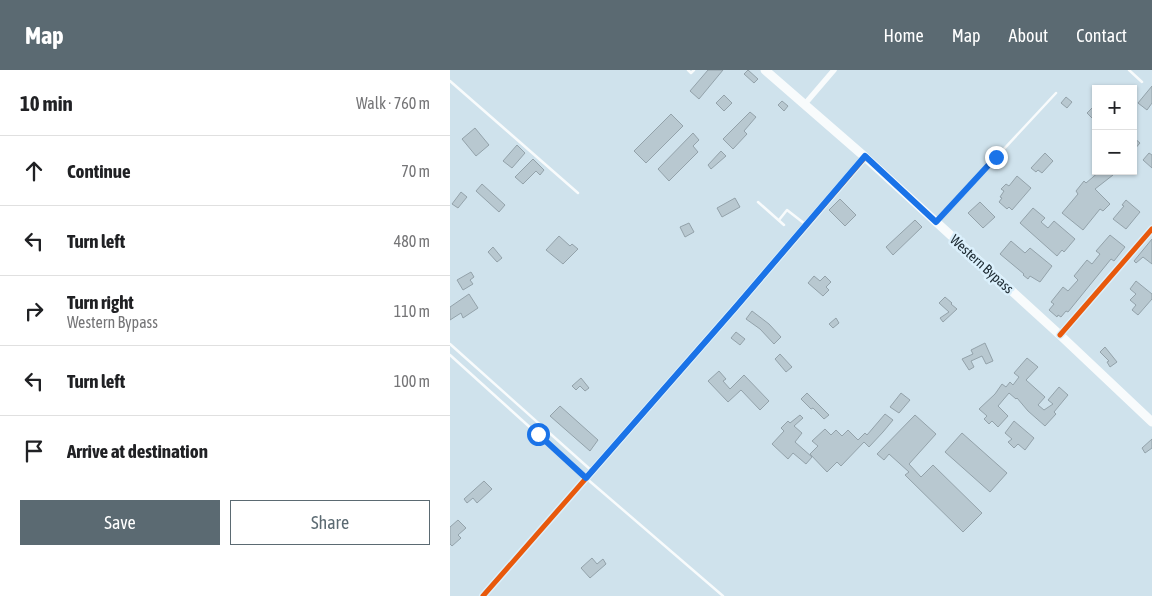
<!DOCTYPE html>
<html lang="en">
<head>
<meta charset="utf-8">
<style>
  :root { --surface:#fff; --page:#f6f6f6; --text:#202124; --muted:#757577; --line:#e0e0e0; --accent:#5b6a72 }
  body { margin:0; font-family:"Asap Condensed",sans-serif; background:var(--page); color:var(--text) }
  .controls { position:absolute; right:15px; top:15px; display:grid; overflow:hidden; border-radius:0px; box-shadow:0 1px 4px #0004 }
  .controls button { width:45px; height:45px; display:grid; place-items:center; padding:0; border:0; border-bottom:1px solid var(--line); background:var(--surface); color:var(--text); font:25px sans-serif }
  .stop { position:absolute; width:15px; height:15px; margin:-11px; border:4px solid #1a73e8; border-radius:50%; background:#fff }
  .stop.end { background:#1a73e8; border-color:#fff; box-shadow:0 1px 5px #0008 }
  .list { margin:0; padding:0; list-style:none }
  h2 { display:flex; justify-content:space-between; align-items:center; height:65px; margin:0; padding:0 20px; font-size:21px }
  h2 small { font-size:16px; font-weight:400; color:var(--muted) }
  .list li { display:grid; grid-template-columns:32px 1fr auto; gap:15px; align-items:center; box-sizing:border-box; height:70px; padding:0 20px; border-top:1px solid var(--line) }
  .list b { display:block; font-size:19px; white-space:nowrap }
  .list p { margin:0; font-size:16px; white-space:nowrap; color:var(--muted) }
  .list em { font-size:16px; font-style:normal; color:var(--muted) }
  .actions { display:flex; gap:10px; padding:15px 20px }
  .actions a { flex:1; padding:11px 0; border:1px solid var(--accent); border-radius:0px; text-align:center; font-size:18px; color:var(--accent) }
  .actions .main { background:var(--accent); color:#fff }
  .icon { flex:none; width:28px; height:28px; fill:none; stroke:currentColor; stroke-width:2; stroke-linecap:round; stroke-linejoin:round }
  .map { position:relative; flex:none; width:702px; height:526px; overflow:hidden }
  header { display:flex; align-items:center; gap:30px; box-sizing:border-box; height:70px; padding:0 25px; background:var(--accent); color:#fff }
  header strong { font-size:24px }
  nav { display:flex; gap:28px; margin-inline-start:auto; font-size:18px }
  main { display:flex }
  aside { flex:1; background:var(--surface) }
  .map>svg:first-child { display:block }
</style>
</head>
<body>
<header>
<strong>Map</strong>
<nav><a>Home</a><a>Map</a><a>About</a><a>Contact</a></nav>
</header>
<main>
<aside>
<h2>10 min<small>Walk · 760 m</small></h2>
<ul class="list">
<li><svg class="icon" aria-label="ahead" viewBox="0 0 24 24"><path d="M12 20V5M6 11l6-6 6 6"/></svg><div><b>Continue</b></div><em>70 m</em></li>
<li><svg class="icon" aria-label="left" viewBox="0 0 24 24"><path d="M17 20v-9H6M10 6l-5 5 5 5"/></svg><div><b>Turn left</b></div><em>480 m</em></li>
<li><svg class="icon" aria-label="right" viewBox="0 0 24 24"><path d="M7 20v-9h11M14 6l5 5-5 5"/></svg><div><b>Turn right</b><p>Western Bypass</p></div><em>110 m</em></li>
<li><svg class="icon" aria-label="left" viewBox="0 0 24 24"><path d="M17 20v-9H6M10 6l-5 5 5 5"/></svg><div><b>Turn left</b></div><em>100 m</em></li>
<li><svg class="icon" aria-label="arrive" viewBox="0 0 24 24"><path d="M6 21V4h12l-3 4 3 4H6"/></svg><div><b>Arrive at destination</b></div></li>
</ul>
<div class="actions"><a class="main">Save</a><a>Share</a></div>
</aside>
<div class="map">
<svg width="702" height="526" viewBox="0 0 702 526">
  <rect width="100%" height="100%" fill="#cfe2ec"/>
  <!-- building -->
  <g fill="#b8c8d0" stroke="#93a2aa">
    <path d="M 258,0 L 273,0 L 249,29 L 240,21 Z"/>
    <path d="M 298,0 L 308,9 L 304,13 L 294,4 Z"/>
    <path d="M 702,16 L 702,33 L 697,40 L 688,33 Z"/>
    <path d="M 274,25 L 282,33 L 274,41 L 266,33 Z"/>
    <path d="M 616,27 L 622,32 L 617,38 L 611,33 Z"/>
    <path d="M 332,31 L 338,36 L 334,41 L 328,35 Z"/>
    <path d="M 646,34 L 646,52 L 637,43 Z"/>
    <path d="M 300,42 L 306,47 L 294,61 L 297,64 L 283,79 L 273,69 Z"/>
    <path d="M 221,44 L 233,56 L 196,93 L 184,81 Z"/>
    <path d="M 25,58 L 39,75 L 26,86 L 12,69 Z"/>
    <path d="M 243,63 L 249,70 L 243,76 L 248,82 L 219,111 L 208,99 Z"/>
    <path d="M 683,67 L 690,73 L 683,81 Z"/>
    <path d="M 67,75 L 75,83 L 62,98 L 53,91 Z"/>
    <path d="M 271,81 L 276,86 L 261,99 L 258,95 Z"/>
    <path d="M 595,83 L 603,91 L 592,103 L 588,100 L 586,102 L 581,98 Z"/>
    <path d="M 699,83 L 702,85 L 702,98 L 693,90 Z"/>
    <path d="M 83,89 L 94,100 L 90,105 L 86,101 L 73,114 L 65,107 Z"/>
    <path d="M 650,101 L 660,101 L 663,105 L 645,119 L 660,134 L 653,141 L 650,139 L 633,160 L 612,143 L 628,124 L 626,121 L 634,111 L 636,113 Z"/>
    <path d="M 567,106 L 581,118 L 562,140 L 559,137 L 557,139 L 549,132 L 552,128 L 550,127 L 554,121 L 551,119 L 556,114 L 559,116 Z"/>
    <path d="M 32,114 L 55,135 L 49,142 L 26,121 Z"/>
    <path d="M 11,122 L 17,127 L 8,138 L 2,134 Z"/>
    <path d="M 285,128 L 290,137 L 272,147 L 267,138 Z"/>
    <path d="M 390,129 L 406,145 L 395,156 L 379,140 Z"/>
    <path d="M 676,130 L 690,142 L 676,159 L 663,149 L 674,136 L 672,135 Z"/>
    <path d="M 530,132 L 545,147 L 533,158 L 518,143 Z"/>
    <path d="M 583,138 L 595,148 L 591,152 L 598,158 L 604,151 L 625,169 L 614,182 L 612,180 L 607,186 L 570,153 Z"/>
    <path d="M 465,150 L 472,157 L 443,185 L 436,177 Z"/>
    <path d="M 239,153 L 244,162 L 235,167 L 230,157 Z"/>
    <path d="M 660,165 L 675,177 L 664,191 L 661,189 L 618,242 L 616,241 L 611,247 L 608,245 L 607,247 L 599,240 L 604,234 L 601,232 L 613,217 L 618,221 L 628,210 L 624,206 L 637,190 L 642,194 L 650,184 L 646,181 Z"/>
    <path d="M 109,166 L 120,176 L 122,174 L 128,179 L 113,194 L 96,180 Z"/>
    <path d="M 702,169 L 702,194 L 693,187 L 686,193 L 684,191 Z"/>
    <path d="M 561,171 L 575,183 L 580,178 L 602,196 L 590,212 L 580,206 L 578,209 L 573,205 L 574,204 L 550,184 Z"/>
    <path d="M 43,177 L 52,188 L 47,192 L 38,182 Z"/>
    <path d="M 21,202 L 24,207 L 20,210 L 23,214 L 13,220 L 7,210 Z"/>
    <path d="M 364,206 L 370,211 L 375,206 L 381,212 L 376,217 L 379,220 L 373,226 L 358,213 Z"/>
    <path d="M 686,211 L 702,224 L 702,229 L 688,245 L 682,240 L 686,235 L 680,230 L 686,224 L 680,219 Z"/>
    <path d="M 19,224 L 28,238 L 13,248 L 11,243 L 0,250 L 0,237 Z"/>
    <path d="M 495,227 L 502,233 L 501,234 L 507,239 L 493,252 L 490,248 L 499,242 L 489,233 Z"/>
    <path d="M 302,241 L 319,254 L 331,267 L 324,274 L 310,259 L 296,249 Z"/>
    <path d="M 386,248 L 389,253 L 383,258 L 379,254 Z"/>
    <path d="M 286,262 L 295,269 L 290,275 L 281,268 Z"/>
    <path d="M 535,273 L 543,291 L 536,294 L 532,286 L 521,291 L 524,297 L 519,300 L 512,289 L 523,284 L 521,280 Z"/>
    <path d="M 655,277 L 667,292 L 660,297 L 657,292 L 659,291 L 650,282 Z"/>
    <path d="M 330,284 L 342,297 L 336,302 L 325,289 Z"/>
    <path d="M 577,288 L 588,297 L 576,310 L 595,327 L 588,335 L 594,340 L 603,334 L 598,330 L 609,317 L 618,325 L 604,342 L 606,344 L 595,356 L 578,341 L 567,328 L 566,329 L 559,323 L 548,336 L 558,346 L 548,357 L 542,351 L 539,354 L 534,349 L 537,346 L 529,339 L 545,324 L 552,314 L 556,317 L 560,312 L 563,315 L 569,307 L 564,303 Z"/>
    <path d="M 269,301 L 276,309 L 273,311 L 280,319 L 294,305 L 319,331 L 310,340 L 291,320 L 278,332 L 258,311 Z"/>
    <path d="M 131,308 L 139,318 L 135,321 L 130,316 L 126,320 L 122,316 Z"/>
    <path d="M 357,323 L 379,345 L 374,349 L 363,338 L 361,339 L 351,329 Z"/>
    <path d="M 451,323 L 460,330 L 449,343 L 440,337 Z"/>
    <path d="M 110,336 L 148,370 L 140,381 L 100,346 Z"/>
    <path d="M 435,344 L 443,350 L 433,362 L 419,377 L 414,372 L 391,396 L 387,392 L 377,402 L 360,384 L 368,376 L 362,371 L 375,359 L 381,365 L 386,360 L 392,366 L 398,360 L 408,370 L 415,363 L 417,365 Z"/>
    <path d="M 350,345 L 353,348 L 344,356 L 352,363 L 345,372 L 362,387 L 356,394 L 343,383 L 338,389 L 322,374 L 334,361 L 331,358 L 338,351 L 340,353 Z"/>
    <path d="M 465,345 L 486,364 L 459,394 L 471,407 L 483,395 L 532,443 L 513,462 L 455,405 L 459,402 L 439,384 L 434,390 L 427,384 Z"/>
    <path d="M 564,351 L 584,368 L 575,380 L 568,374 L 564,378 L 558,372 L 562,369 L 555,363 Z"/>
    <path d="M 512,363 L 557,403 L 540,422 L 495,382 Z"/>
    <path d="M 702,369 L 702,378 L 695,383 L 692,378 Z"/>
    <path d="M 34,411 L 42,419 L 27,433 L 23,428 L 17,433 L 14,429 Z"/>
    <path d="M 8,450 L 16,458 L 8,465 L 11,468 L 2,476 L 0,474 L 0,457 Z"/>
    <path d="M 142,488 L 147,494 L 153,489 L 156,494 L 140,508 L 131,498 Z"/>
  </g>
  <g fill="none" stroke-linecap="round" stroke-linejoin="round">
    <!-- service -->
    <g stroke="#f8fbfc" stroke-width="2.5">
      <path d="M 238,0 L 241,3 L 244,0"/>
      <path d="M 679,0 L 692,12"/>
      <path d="M 0,11 L 128,123"/>
      <path d="M 308,132 L 334,155"/>
      <path d="M 329,150 L 337,140 L 355,154"/>
      <path d="M 487,151 L 606,23"/>
      <path d="M 0,274 L 142,401"/>
      <path d="M 0,285 L 136,408 L 273,526"/>
    </g>
    <!-- minor -->
    <g stroke="#f8fbfc" stroke-width="5.5">
      <path d="M 354,35 L 384,0"/>
      <path d="M 610,265 L 702,159"/>
      <path d="M 33,526 L 285,238 L 415,87"/>
    </g>
    <!-- primary -->
    <path stroke="#f8fbfc" stroke-width="9" d="M 315,0 L 415,87 L 610,265 L 702,352"/>
    <defs>
      <g id="cycleway">
        <path d="M 610,265 L 702,159"/>
        <path d="M 33,526 L 285,238 L 415,87"/>
      </g>
    </defs>
    <!-- cycleway casing -->
    <use href="#cycleway" stroke="#dbf0fc" stroke-width="8"/>
    <!-- cycleway -->
    <use href="#cycleway" stroke="#e8590c" stroke-width="5"/>
  </g>
  <g fill="none" stroke-linecap="round" stroke-linejoin="round">
    <!-- route -->
    <path stroke="#1a73e8" stroke-width="6" d="M 88,364 L 136,408 L 285,238 L 415,86 L 486,152 L 546,87"/>
  </g>
  <g text-anchor="middle" stroke-width="5" stroke-linejoin="round" paint-order="stroke">
    <!-- street labels -->
    <g font-size="14" fill="#1c2931" stroke="#dbf0fc">
      <text transform="translate(532 194) rotate(42)" y="5">Western Bypass</text>
    </g>
  </g>
</svg>
<div class="controls">
<button>+</button>
<button>−</button>
</div>
<div class="stop" style="left:88px;top:364px"></div>
<div class="stop end" style="left:546px;top:87px"></div>
</div>
</main>
</body>
</html>
